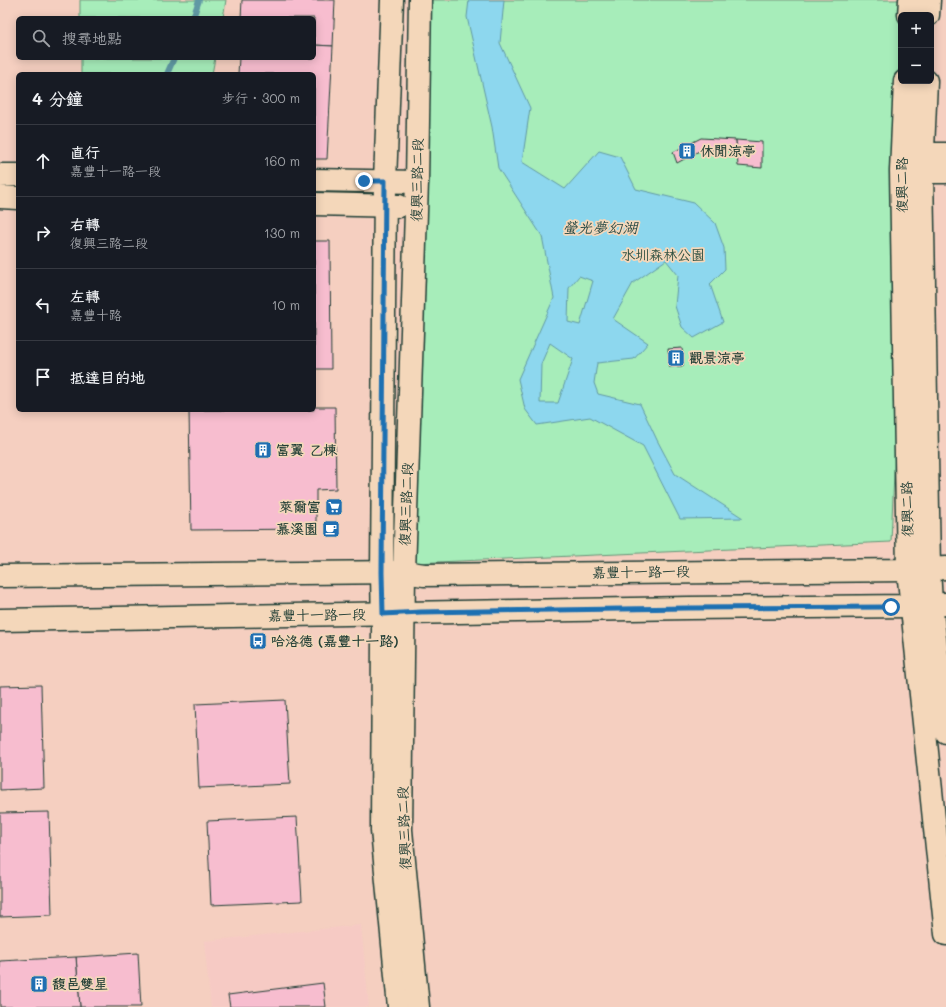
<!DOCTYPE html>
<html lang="zh-TW">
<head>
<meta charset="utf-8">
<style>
  :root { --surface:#171b24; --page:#20242c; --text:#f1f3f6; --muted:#9ea1a6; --line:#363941 }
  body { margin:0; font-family:Mali,"LXGW WenKai TC",sans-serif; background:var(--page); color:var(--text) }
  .controls { position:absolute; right:12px; top:12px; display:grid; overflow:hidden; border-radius:6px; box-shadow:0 2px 10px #0003 }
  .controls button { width:36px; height:36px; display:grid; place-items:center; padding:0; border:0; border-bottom:1px solid var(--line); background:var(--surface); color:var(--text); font:20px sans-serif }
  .stop { position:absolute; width:12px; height:12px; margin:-9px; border:3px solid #1f6fb2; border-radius:50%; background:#fff }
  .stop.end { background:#1f6fb2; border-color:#fff; box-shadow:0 1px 4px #0008 }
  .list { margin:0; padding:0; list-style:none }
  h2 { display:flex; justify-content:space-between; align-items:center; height:52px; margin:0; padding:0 16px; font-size:17px }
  h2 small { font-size:13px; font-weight:400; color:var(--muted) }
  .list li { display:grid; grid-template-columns:26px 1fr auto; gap:12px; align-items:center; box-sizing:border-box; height:72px; padding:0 16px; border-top:1px solid var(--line) }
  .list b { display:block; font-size:15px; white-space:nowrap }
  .list p { margin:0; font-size:13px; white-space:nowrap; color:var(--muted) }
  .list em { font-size:13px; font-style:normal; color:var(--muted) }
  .icon { flex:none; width:22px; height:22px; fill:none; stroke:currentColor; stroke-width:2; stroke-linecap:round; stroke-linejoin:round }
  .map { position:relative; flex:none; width:946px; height:1007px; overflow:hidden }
  .search { position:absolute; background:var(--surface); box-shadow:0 2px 10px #0003; left:16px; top:16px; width:300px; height:44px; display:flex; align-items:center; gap:10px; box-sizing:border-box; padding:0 14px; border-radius:6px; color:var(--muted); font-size:15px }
  .panel { position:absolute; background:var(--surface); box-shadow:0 2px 10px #0003; left:16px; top:72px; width:300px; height:340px; border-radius:6px }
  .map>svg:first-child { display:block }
</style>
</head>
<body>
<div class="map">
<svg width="946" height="1007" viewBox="0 0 946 1007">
  <rect width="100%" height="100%" fill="#f5cfc0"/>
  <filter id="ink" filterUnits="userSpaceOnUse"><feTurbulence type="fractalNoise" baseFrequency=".025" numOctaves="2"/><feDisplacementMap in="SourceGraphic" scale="8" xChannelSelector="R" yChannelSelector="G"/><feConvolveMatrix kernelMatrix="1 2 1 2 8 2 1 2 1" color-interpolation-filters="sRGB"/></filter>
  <g filter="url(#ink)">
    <!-- built -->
    <path fill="#f6cac4" d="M 361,925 L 369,1007 L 211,1007 L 204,941 Z"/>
    <!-- green -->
    <g fill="#a7edba" stroke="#639577">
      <path d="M 80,0 L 226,0 L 223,18 L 80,18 Z"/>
      <path d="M 431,0 L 914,0 L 901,15 L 901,81 L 911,81 L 891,542 L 414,563 Z"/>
      <path d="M 81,58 L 215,58 L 212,74 L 81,74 Z"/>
    </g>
    <!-- water -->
    <path fill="#8dd7ee" stroke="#6199a4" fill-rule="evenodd" d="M 469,0 L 504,0 L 500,43 L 530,108 L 522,162 L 565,189 L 599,151 L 620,157 L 636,189 L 694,203 L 715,223 L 724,248 L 725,269 L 710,284 L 723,322 L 694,338 L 682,327 L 675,306 L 678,275 L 666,260 L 633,283 L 613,319 L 648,343 L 634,359 L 597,363 L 594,383 L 598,394 L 640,404 L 657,440 L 675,474 L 743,518 L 680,519 L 643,446 L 590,417 L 537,425 L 525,409 L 518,379 L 554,298 L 542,236 L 498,168 L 492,127 L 467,17 ZM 579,276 L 593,281 L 580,325 L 568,322 L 569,288 ZM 550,343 L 573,359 L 558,403 L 540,403 L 541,364 Z"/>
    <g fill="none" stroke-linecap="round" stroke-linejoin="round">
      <!-- stream -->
      <g stroke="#6199a4" stroke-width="6">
        <path d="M 193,18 L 199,0"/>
        <path d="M 167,74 L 174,58"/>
      </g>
    </g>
    <!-- building -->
    <g fill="#f7bdcf" stroke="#1f3d34">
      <path d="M 242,0 L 335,0 L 333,46 L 314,45 L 314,18 L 241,18 Z"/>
      <path d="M 314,45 L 333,46 L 327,159 L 314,159 L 314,74 L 238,74 L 239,58 L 314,58 Z"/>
      <path d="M 701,138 L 736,140 L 737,150 L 701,150 L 677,163 L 673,152 Z"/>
      <path d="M 736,140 L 762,142 L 762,168 L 738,166 Z"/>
      <path d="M 314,241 L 330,241 L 331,369 L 314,369 Z"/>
      <path d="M 682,348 L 683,366 L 670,367 L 668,349 Z"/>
      <path d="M 314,407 L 335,407 L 336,489 L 316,490 L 316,529 L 191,530 L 189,410 L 314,410 Z"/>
      <path d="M 41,685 L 44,788 L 0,790 L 0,686 Z"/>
      <path d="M 285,700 L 290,784 L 199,788 L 195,704 Z"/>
      <path d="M 49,812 L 52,915 L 0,917 L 0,813 Z"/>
      <path d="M 297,817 L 302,901 L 211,905 L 207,821 Z"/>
      <path d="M 138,953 L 141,1007 L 80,1007 L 76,957 Z"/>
      <path d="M 76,957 L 80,1007 L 0,1007 L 0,961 Z"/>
      <path d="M 323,983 L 326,1007 L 230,1007 L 228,995 Z"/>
    </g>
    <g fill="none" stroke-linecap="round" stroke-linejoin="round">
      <defs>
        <g id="minor">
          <path d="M 392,0 L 385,181 L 382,573 L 383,629 L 382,830 L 399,1007"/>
          <path d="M 909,15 L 910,0"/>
          <path d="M 928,15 L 929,0"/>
          <path d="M 905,81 L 901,171 L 908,570 L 946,934"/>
          <path d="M 926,81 L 922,172 L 929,568 L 931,604 L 946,732"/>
          <path d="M 909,154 L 946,154"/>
          <path d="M 908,172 L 946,172"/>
          <path d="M 0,175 L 18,175"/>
          <path d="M 314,180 L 417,182"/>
          <path d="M 0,197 L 18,198"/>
          <path d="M 314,204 L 399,206"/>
          <path d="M 0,576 L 404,572 L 424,575 L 908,570 L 946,568"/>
          <path d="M 0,620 L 688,608 L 911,606 L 946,604"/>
          <path d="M 418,1007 L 401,830 L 404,572 L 417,182 L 420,0"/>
        </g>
      </defs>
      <!-- minor casing -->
      <use href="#minor" stroke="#1f3d34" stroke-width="25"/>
      <!-- minor -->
      <use href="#minor" stroke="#f4d7ba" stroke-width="22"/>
    </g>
  </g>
  <g fill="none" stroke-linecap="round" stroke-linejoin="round" filter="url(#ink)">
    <!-- route -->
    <path stroke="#1f6fb2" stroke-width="5" d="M 364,181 L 385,181 L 382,573 L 383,614 L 421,612 L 688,608 L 891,607"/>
  </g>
  <!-- icons -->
  <defs>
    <symbol id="building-square" viewBox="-11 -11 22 22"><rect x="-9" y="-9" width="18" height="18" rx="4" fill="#1f6fb2" stroke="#f4d7ba"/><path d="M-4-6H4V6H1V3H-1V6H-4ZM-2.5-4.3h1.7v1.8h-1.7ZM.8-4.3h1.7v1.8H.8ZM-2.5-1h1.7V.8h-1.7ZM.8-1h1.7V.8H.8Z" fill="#fff"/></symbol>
    <symbol id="supermarket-square" viewBox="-11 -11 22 22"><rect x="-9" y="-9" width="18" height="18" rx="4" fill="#1f6fb2" stroke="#f4d7ba"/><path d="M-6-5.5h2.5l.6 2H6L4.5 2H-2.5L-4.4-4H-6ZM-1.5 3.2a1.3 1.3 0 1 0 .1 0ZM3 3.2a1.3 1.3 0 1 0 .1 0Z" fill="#fff"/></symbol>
    <symbol id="cafe-square" viewBox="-11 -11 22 22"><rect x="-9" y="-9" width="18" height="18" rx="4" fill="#1f6fb2" stroke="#f4d7ba"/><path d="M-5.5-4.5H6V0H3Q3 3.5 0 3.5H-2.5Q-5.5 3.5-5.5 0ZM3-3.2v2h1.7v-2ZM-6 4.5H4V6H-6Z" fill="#fff"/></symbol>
    <symbol id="bus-square" viewBox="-11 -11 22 22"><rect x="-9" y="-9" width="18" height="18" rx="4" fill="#1f6fb2" stroke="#f4d7ba"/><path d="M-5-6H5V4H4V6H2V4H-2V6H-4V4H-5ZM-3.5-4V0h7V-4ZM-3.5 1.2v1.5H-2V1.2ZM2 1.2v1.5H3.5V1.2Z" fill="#fff"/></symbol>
  </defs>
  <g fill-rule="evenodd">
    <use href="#building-square" x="677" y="141" width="20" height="20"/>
    <use href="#building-square" x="666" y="348" width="20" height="20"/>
    <use href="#building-square" x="253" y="440" width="20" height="20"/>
    <use href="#supermarket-square" x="324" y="497" width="20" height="20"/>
    <use href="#cafe-square" x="321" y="519" width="20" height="20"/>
    <use href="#bus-square" x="248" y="631" width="20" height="20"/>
    <use href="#building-square" x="29" y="974" width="20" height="20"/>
  </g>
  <g text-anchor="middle" stroke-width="3.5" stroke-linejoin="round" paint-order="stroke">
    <!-- poi labels -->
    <g font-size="14" font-weight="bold" fill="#1f3d34" stroke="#f4d7ba" text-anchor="start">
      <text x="700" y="156">休閒涼亭</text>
      <text x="689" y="363">觀景涼亭</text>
      <text x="276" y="455">富翼 乙棟</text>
      <text x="321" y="512" text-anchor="end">萊爾富</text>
      <text x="318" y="534" text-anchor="end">慕溪園</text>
      <text x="271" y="646">哈洛德 (嘉豐十一路)</text>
      <text x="52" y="989">馥邑雙星</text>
    </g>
    <!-- street labels -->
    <g font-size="14" fill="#1f3d34" stroke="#f4d7ba">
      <text transform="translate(417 180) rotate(-89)" y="5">復興三路二段</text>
      <text transform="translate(902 185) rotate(-90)" y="5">復興二路</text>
      <text transform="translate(406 504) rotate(-88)" y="5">復興三路二段</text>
      <text transform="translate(907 509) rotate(-91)" y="5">復興二路</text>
      <text transform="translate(641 572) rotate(-1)" y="5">嘉豐十一路一段</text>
      <text transform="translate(317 615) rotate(-1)" y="5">嘉豐十一路一段</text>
      <text transform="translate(404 828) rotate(-92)" y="5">復興三路二段</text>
    </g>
    <!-- park labels -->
    <g font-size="14" fill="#2d4f41" stroke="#f4d7ba">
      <text x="663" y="260">水圳森林公園</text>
    </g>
    <!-- water labels -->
    <g font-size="15" font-style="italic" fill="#2a4c47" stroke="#f4d7ba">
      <text x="600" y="233">螢光夢幻湖</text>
    </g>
  </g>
</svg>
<div class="controls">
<button>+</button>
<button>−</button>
</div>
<div class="stop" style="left:891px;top:607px"></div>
<div class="stop end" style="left:364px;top:181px"></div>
<div class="search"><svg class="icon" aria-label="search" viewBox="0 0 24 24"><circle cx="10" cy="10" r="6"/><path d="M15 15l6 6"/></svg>搜尋地點</div>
<section class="panel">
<h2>4 分鐘<small>步行 · 300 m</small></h2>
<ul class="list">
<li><svg class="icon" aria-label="ahead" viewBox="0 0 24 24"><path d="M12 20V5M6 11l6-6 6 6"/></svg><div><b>直行</b><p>嘉豐十一路一段</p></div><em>160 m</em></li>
<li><svg class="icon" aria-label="right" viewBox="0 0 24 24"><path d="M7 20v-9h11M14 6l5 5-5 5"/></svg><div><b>右轉</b><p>復興三路二段</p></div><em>130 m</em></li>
<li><svg class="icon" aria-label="left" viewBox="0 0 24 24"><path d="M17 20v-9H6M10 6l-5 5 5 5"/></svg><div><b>左轉</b><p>嘉豐十路</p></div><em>10 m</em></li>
<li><svg class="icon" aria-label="arrive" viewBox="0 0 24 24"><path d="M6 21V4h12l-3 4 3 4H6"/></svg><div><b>抵達目的地</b></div></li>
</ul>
</section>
</div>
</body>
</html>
